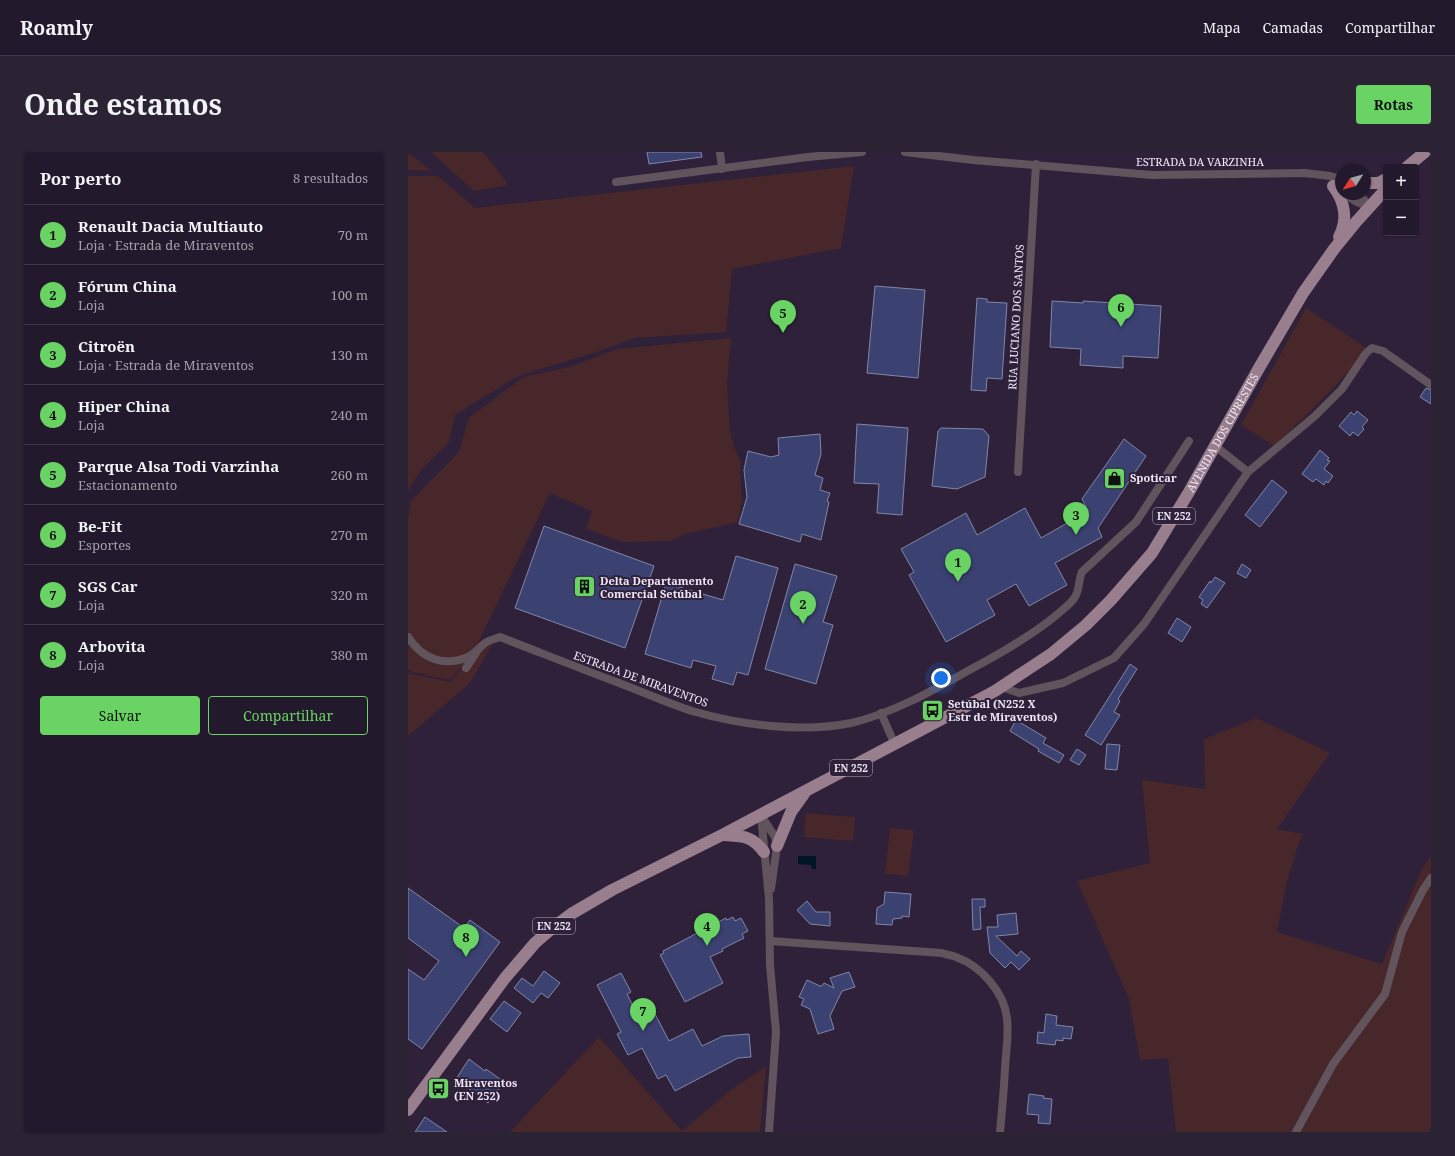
<!DOCTYPE html>
<html lang="pt">
<head>
<meta charset="utf-8">
<style>
  :root { --surface:#23192c; --page:#2b2234; --text:#f1f3f6; --muted:#a3a0a9; --line:#403848; --accent:#69d464 }
  body { margin:0; font-family:"Noto Serif",serif; background:var(--page); color:var(--text) }
  .controls { position:absolute; right:12px; top:12px; display:grid; overflow:hidden; border-radius:4px; box-shadow:0 1px 3px #0004 }
  .controls button { width:36px; height:36px; display:grid; place-items:center; padding:0; border:0; border-bottom:1px solid var(--line); background:var(--surface); color:var(--text); font:20px sans-serif }
  .compass { position:absolute; left:927px; top:12px; width:36px; height:36px; border-radius:50%; background:var(--surface); box-shadow:0 1px 3px #0004; rotate:233deg }
  .you { position:absolute; left:533px; top:526px; width:14px; height:14px; margin:-10px; border:3px solid #fff; border-radius:50%; background:#1a73e8; box-shadow:0 0 0 6px #1a73e833 }
  .badge { display:grid; place-items:center; width:26px; height:26px; border-radius:50%; background:var(--accent); color:#111; font-size:13px; font-weight:700 }
  .pin { position:absolute; translate:-50% -33px; filter:drop-shadow(0 1px 2px #0008) }
  .pin::after { content:''; position:absolute; top:21px; width:14px; height:12px; background:inherit; clip-path:polygon(0 0,100% 0,50% 100%) }
  .list { margin:0; padding:0; list-style:none }
  h2 { display:flex; justify-content:space-between; align-items:center; height:52px; margin:0; padding:0 16px; font-size:17px }
  h2 small { font-size:13px; font-weight:400; color:var(--muted) }
  .list li { display:grid; grid-template-columns:26px 1fr auto; gap:12px; align-items:center; box-sizing:border-box; height:60px; padding:0 16px; border-top:1px solid var(--line) }
  .list b { display:block; font-size:15px; white-space:nowrap }
  .list p { margin:0; font-size:13px; white-space:nowrap; color:var(--muted) }
  .list em { font-size:13px; font-style:normal; color:var(--muted) }
  .actions { display:flex; gap:8px; padding:12px 16px }
  .actions a { flex:1; padding:9px 0; border:1px solid var(--accent); border-radius:4px; text-align:center; font-size:14px; color:var(--accent) }
  .actions .main { background:var(--accent); color:#111 }
  .map { position:relative; flex:none; width:1023px; height:980px; overflow:hidden; border-radius:4px }
  header { display:flex; align-items:center; gap:24px; box-sizing:border-box; height:56px; padding:0 20px; background:var(--surface); border-bottom:1px solid var(--line) }
  header strong { font-size:19px }
  nav { display:flex; gap:22px; margin-inline-start:auto; font-size:14px }
  .intro { display:flex; align-items:center; justify-content:space-between; box-sizing:border-box; height:96px; padding:0 24px }
  h1 { margin:0; font-size:28px }
  .button { padding:10px 18px; border-radius:4px; background:var(--accent); color:#111; font-size:14px; font-weight:700 }
  main { display:flex; gap:24px; padding:0 24px }
  aside { flex:1; background:var(--surface); border-radius:4px; box-shadow:0 1px 3px #0004 }
  .map>svg:first-child { display:block }
</style>
</head>
<body>
<header>
<strong>Roamly</strong>
<nav><a>Mapa</a><a>Camadas</a><a>Compartilhar</a></nav>
</header>
<div class="intro"><h1>Onde estamos</h1><a class="button">Rotas</a></div>
<main>
<aside>
<h2>Por perto<small>8 resultados</small></h2>
<ul class="list">
<li><span class="badge">1</span><div><b>Renault Dacia Multiauto</b><p>Loja · Estrada de Miraventos</p></div><em>70 m</em></li>
<li><span class="badge">2</span><div><b>Fórum China</b><p>Loja</p></div><em>100 m</em></li>
<li><span class="badge">3</span><div><b>Citroën</b><p>Loja · Estrada de Miraventos</p></div><em>130 m</em></li>
<li><span class="badge">4</span><div><b>Hiper China</b><p>Loja</p></div><em>240 m</em></li>
<li><span class="badge">5</span><div><b>Parque Alsa Todi Varzinha</b><p>Estacionamento</p></div><em>260 m</em></li>
<li><span class="badge">6</span><div><b>Be-Fit</b><p>Esportes</p></div><em>270 m</em></li>
<li><span class="badge">7</span><div><b>SGS Car</b><p>Loja</p></div><em>320 m</em></li>
<li><span class="badge">8</span><div><b>Arbovita</b><p>Loja</p></div><em>380 m</em></li>
</ul>
<div class="actions"><a class="main">Salvar</a><a>Compartilhar</a></div>
</aside>
<div class="map">
<svg width="1023" height="980" viewBox="0 0 1023 980">
  <rect width="100%" height="100%" fill="#2f213a"/>
  <!-- green -->
  <g fill="#48272a">
    <path d="M 23,0 L 74,0 L 86,13 L 100,33 L 66,39 Z"/>
    <path d="M 0,1 L 24,19 L 0,18 Z"/>
    <path d="M 446,14 L 433,96 L 324,117 L 318,180 L 226,186 L 189,200 L 110,224 L 47,263 L 40,292 L 14,317 L 0,338 L 0,24 L 30,24 L 67,56 Z"/>
    <path d="M 898,156 L 957,195 L 941,219 L 910,252 L 866,294 L 833,273 Z"/>
    <path d="M 323,186 L 319,231 L 322,280 L 326,295 L 333,310 L 332,322 L 334,348 L 330,370 L 277,382 L 262,389 L 215,390 L 178,377 L 184,359 L 142,341 L 72,487 L 56,512 L 42,528 L 4,520 L 0,517 L 0,367 L 3,349 L 51,300 L 61,266 L 115,225 L 162,215 L 209,197 Z"/>
    <path d="M 71,490 L 84,493 L 62,531 L 0,584 L 0,520 L 3,522 L 43,530 L 56,513 Z"/>
    <path d="M 848,566 L 922,601 L 869,677 L 894,682 L 879,729 L 869,780 L 974,812 L 1014,717 L 1023,704 L 1023,980 L 768,980 L 760,906 L 732,908 L 721,847 L 669,729 L 742,711 L 734,628 L 797,637 L 796,587 Z"/>
    <path d="M 398,661 L 447,665 L 445,689 L 396,685 Z"/>
    <path d="M 482,676 L 506,678 L 500,724 L 477,722 Z"/>
    <path d="M 191,885 L 274,979 L 323,938 L 358,914 L 352,980 L 102,980 Z"/>
  </g>
  <!-- water -->
  <path fill="#001527" d="M 390,704 L 408,704 L 408,717 L 404,717 L 403,713 L 390,712 Z"/>
  <!-- building -->
  <g fill="#3b4272" stroke="#8187a7">
    <path d="M 239,0 L 293,0 L 294,5 L 241,12 Z"/>
    <path d="M 467,134 L 517,138 L 510,226 L 459,221 Z"/>
    <path d="M 569,146 L 579,147 L 579,150 L 599,151 L 594,227 L 579,226 L 578,239 L 563,238 Z"/>
    <path d="M 644,149 L 675,151 L 675,149 L 753,154 L 750,206 L 715,204 L 715,216 L 672,213 L 673,197 L 642,195 Z"/>
    <path d="M 1018,236 L 1023,238 L 1023,252 L 1012,245 Z"/>
    <path d="M 949,259 L 960,268 L 954,275 L 956,277 L 950,284 L 945,280 L 942,284 L 931,274 L 943,260 L 946,263 Z"/>
    <path d="M 449,272 L 500,276 L 494,363 L 469,361 L 471,332 L 446,331 Z"/>
    <path d="M 533,276 L 575,277 L 581,284 L 577,325 L 549,337 L 524,334 L 530,279 Z"/>
    <path d="M 412,282 L 413,302 L 407,323 L 415,326 L 412,338 L 422,341 L 419,349 L 421,350 L 413,388 L 394,382 L 392,390 L 331,372 L 339,345 L 336,318 L 340,299 L 363,305 L 371,303 L 370,286 Z"/>
    <path d="M 716,287 L 738,304 L 690,376 L 694,385 L 647,411 L 659,433 L 621,454 L 608,432 L 579,448 L 587,463 L 538,490 L 501,423 L 506,420 L 493,397 L 558,361 L 569,383 L 617,356 L 633,386 L 680,359 L 674,347 Z"/>
    <path d="M 912,298 L 921,306 L 919,308 L 922,309 L 916,317 L 925,324 L 920,331 L 918,329 L 916,333 L 908,327 L 905,330 L 894,322 Z"/>
    <path d="M 864,328 L 879,340 L 852,375 L 837,363 Z"/>
    <path d="M 136,374 L 246,414 L 217,496 L 107,456 Z"/>
    <path d="M 328,404 L 370,416 L 340,523 L 329,520 L 325,533 L 304,527 L 308,514 L 285,508 L 283,516 L 237,502 L 258,431 L 315,448 Z"/>
    <path d="M 387,412 L 429,424 L 415,470 L 425,473 L 408,532 L 357,517 Z"/>
    <path d="M 834,412 L 843,418 L 838,426 L 829,421 Z"/>
    <path d="M 807,425 L 817,431 L 799,456 L 793,452 L 795,448 L 791,445 L 802,429 L 803,431 Z"/>
    <path d="M 769,466 L 783,475 L 774,490 L 760,481 Z"/>
    <path d="M 722,512 L 729,517 L 710,547 L 712,549 L 706,560 L 712,563 L 693,593 L 677,583 Z"/>
    <path d="M 608,568 L 638,586 L 635,591 L 656,603 L 651,611 L 630,599 L 631,597 L 602,579 Z"/>
    <path d="M 699,592 L 712,593 L 709,618 L 697,617 Z"/>
    <path d="M 669,597 L 678,603 L 671,613 L 662,608 Z"/>
    <path d="M 0,736 L 56,776 L 62,768 L 92,790 L 14,897 L 0,887 L 0,817 L 16,828 L 31,809 L 0,786 Z"/>
    <path d="M 477,740 L 503,742 L 501,765 L 494,764 L 494,766 L 485,767 L 484,773 L 468,772 L 469,756 L 476,752 Z"/>
    <path d="M 564,747 L 577,747 L 577,755 L 572,755 L 573,777 L 565,778 Z"/>
    <path d="M 399,749 L 408,760 L 422,760 L 422,774 L 402,772 L 389,758 Z"/>
    <path d="M 608,761 L 610,782 L 588,784 L 609,804 L 613,799 L 622,807 L 611,818 L 603,810 L 597,816 L 582,801 L 579,775 L 590,775 L 589,763 Z"/>
    <path d="M 325,765 L 327,769 L 333,766 L 340,779 L 334,782 L 336,786 L 314,797 L 315,799 L 302,805 L 315,831 L 277,850 L 252,803 L 256,801 L 255,799 L 318,766 L 319,768 Z"/>
    <path d="M 136,819 L 152,831 L 140,846 L 133,841 L 125,851 L 106,836 L 114,826 L 125,834 Z"/>
    <path d="M 441,820 L 447,835 L 434,839 L 422,864 L 426,877 L 410,882 L 402,857 L 393,853 L 396,847 L 391,845 L 399,828 L 412,834 L 414,834 L 416,831 L 426,836 L 422,826 Z"/>
    <path d="M 213,821 L 223,840 L 219,842 L 229,862 L 243,854 L 261,889 L 285,877 L 294,894 L 315,884 L 341,882 L 343,905 L 330,906 L 267,939 L 258,923 L 250,927 L 234,896 L 220,903 L 209,882 L 213,880 L 189,833 Z"/>
    <path d="M 96,849 L 113,861 L 99,880 L 82,867 Z"/>
    <path d="M 638,862 L 649,864 L 648,873 L 665,875 L 663,887 L 655,886 L 655,889 L 648,888 L 647,893 L 629,891 L 630,880 L 636,881 Z"/>
    <path d="M 61,907 L 77,919 L 78,917 L 96,930 L 80,951 L 48,927 Z"/>
    <path d="M 621,942 L 636,944 L 635,946 L 644,947 L 642,972 L 630,971 L 631,963 L 619,962 Z"/>
    <path d="M 17,965 L 39,980 L 7,980 Z"/>
  </g>
  <g fill="none" stroke-linecap="round" stroke-linejoin="round">
    <!-- street -->
    <g stroke="#61545c" stroke-width="8">
      <path d="M 312,0 L 314,17"/>
      <path d="M 497,0 L 565,8 L 744,23 L 897,21 L 922,24 L 933,27"/>
      <path d="M 208,30 L 400,5 L 454,0"/>
      <path d="M 936,42 L 947,49 L 961,55"/>
      <path d="M 952,42 L 961,55"/>
      <path d="M 807,294 L 840,320"/>
      <path d="M 610,320 L 628,12"/>
      <path d="M 0,485 C 14,507 36,515 60,505 C 67,502 71,496 77,491 C 81,488 87,487 92,485 C 131,500 171,516 211,531 C 235,540 259,551 284,559 C 332,573 394,581 443,571 C 486,561 527,537 565,516 C 595,500 625,483 651,461 C 656,456 663,452 667,445 C 672,437 670,429 674,420 L 728,370 L 781,289"/>
      <path d="M 58,516 L 68,501"/>
      <path d="M 594,535 L 611,541 L 655,531 L 706,506 L 736,472 L 840,320 L 907,264 L 934,237 L 958,201 L 964,196 L 975,199 L 1023,233"/>
      <path d="M 473,561 L 487,593"/>
      <path d="M 353,663 L 361,747 L 362,813 L 368,880 L 361,980"/>
      <path d="M 354,665 L 367,685 L 369,694 L 363,737"/>
      <path d="M 362,789 L 534,801 C 538,803 544,803 548,805 C 573,814 596,840 599,866 C 601,883 598,899 597,916 C 596,937 594,959 592,980"/>
      <path d="M 888,980 L 925,912 L 977,842 L 994,780 L 1015,738 L 1023,726"/>
    </g>
    <!-- primary -->
    <g stroke="#997e8e" stroke-width="12">
      <path d="M 999,15 L 1017,0"/>
      <path d="M 957,31 L 970,31 L 978,27"/>
      <path d="M 925,34 C 937,50 940,68 931,85"/>
      <path d="M 315,683 C 333,684 344,683 356,700"/>
      <path d="M 369,694 L 383,660 L 396,642"/>
      <path id="s1" d="M 0,958 L 97,826 L 127,791 L 142,778 L 163,762 L 204,738 L 314,683 L 587,539 L 643,502 L 678,473 L 703,448 L 744,401 L 781,340 L 851,216 L 895,141 L 926,97 L 948,70 L 978,37"/>
    </g>
  </g>
  <!-- icons -->
  <defs>
    <symbol id="shop-square" viewBox="-11 -11 22 22"><rect x="-9" y="-9" width="18" height="18" rx="4" fill="#69d464" stroke="#2f213a"/><path d="M-5-2.5h2.3a2.7 3.5 0 0 1 5.4 0H5L5.5 6h-11ZM-1.5-2.5h3a1.5 2.3 0 0 0-3 0Z" fill="#111"/></symbol>
    <symbol id="building-square" viewBox="-11 -11 22 22"><rect x="-9" y="-9" width="18" height="18" rx="4" fill="#69d464" stroke="#2f213a"/><path d="M-4-6H4V6H1V3H-1V6H-4ZM-2.5-4.3h1.7v1.8h-1.7ZM.8-4.3h1.7v1.8H.8ZM-2.5-1h1.7V.8h-1.7ZM.8-1h1.7V.8H.8Z" fill="#111"/></symbol>
    <symbol id="bus-square" viewBox="-11 -11 22 22"><rect x="-9" y="-9" width="18" height="18" rx="4" fill="#69d464" stroke="#2f213a"/><path d="M-5-6H5V4H4V6H2V4H-2V6H-4V4H-5ZM-3.5-4V0h7V-4ZM-3.5 1.2v1.5H-2V1.2ZM2 1.2v1.5H3.5V1.2Z" fill="#111"/></symbol>
  </defs>
  <g fill-rule="evenodd">
    <use href="#shop-square" x="694" y="314" width="25" height="25"/>
    <use href="#building-square" x="164" y="422" width="25" height="25"/>
    <use href="#bus-square" x="512" y="546" width="25" height="25"/>
    <use href="#bus-square" x="18" y="924" width="25" height="25"/>
  </g>
  <g text-anchor="middle" stroke-width="4" stroke-linejoin="round" paint-order="stroke">
    <!-- shield labels -->
    <g fill="#2f213a" stroke="#b6acbf" stroke-width="1">
      <rect x="745" y="356" width="42" height="16" rx="3"/>
      <rect x="422" y="608" width="42" height="16" rx="3"/>
      <rect x="125" y="766" width="42" height="16" rx="3"/>
    </g>
    <g font-size="10" font-weight="bold" fill="#f0e8f8">
      <text x="766" y="368">EN 252</text>
      <text x="443" y="620">EN 252</text>
      <text x="146" y="778">EN 252</text>
    </g>
    <!-- street labels -->
    <g font-size="11" fill="#f0e8f8" stroke="#2f213a">
      <text x="792" y="14">ESTRADA DA VARZINHA</text>
      <text transform="translate(608 165) rotate(-87)" y="4">RUA LUCIANO DOS SANTOS</text>
      <text dy="4" stroke="none"><textPath href="#s1" startOffset="1085">AVENIDA DOS CIPRESTES</textPath></text>
      <text transform="translate(233 527) rotate(20)" y="4">ESTRADA DE MIRAVENTOS</text>
    </g>
    <!-- poi labels -->
    <g font-size="11" font-weight="bold" fill="#f0e8f8" stroke="#2f213a" text-anchor="start">
      <text x="722" y="330">Spoticar</text>
      <text x="192" y="433">Delta Departamento<tspan x="192" dy="13">Comercial Setúbal</tspan></text>
      <text x="540" y="556">Setúbal (N252 X<tspan x="540" dy="13">Estr de Miraventos)</tspan></text>
      <text x="46" y="935">Miraventos<tspan x="46" dy="13">(EN 252)</tspan></text>
    </g>
  </g>
</svg>
<div class="controls">
<button>+</button>
<button>−</button>
</div>
<svg class="compass" viewBox="-18 -18 36 36"><path d="M0-13l5 13h-10z" fill="#e53935"/><path d="M0 13l5-13h-10z" fill="#a3a0a9"/></svg>
<div class="you"></div>
<div class="pin badge" style="left:550px;top:430px">1</div>
<div class="pin badge" style="left:395px;top:472px">2</div>
<div class="pin badge" style="left:668px;top:383px">3</div>
<div class="pin badge" style="left:299px;top:794px">4</div>
<div class="pin badge" style="left:375px;top:181px">5</div>
<div class="pin badge" style="left:713px;top:175px">6</div>
<div class="pin badge" style="left:235px;top:879px">7</div>
<div class="pin badge" style="left:58px;top:805px">8</div>
</div>
</main>
</body>
</html>
